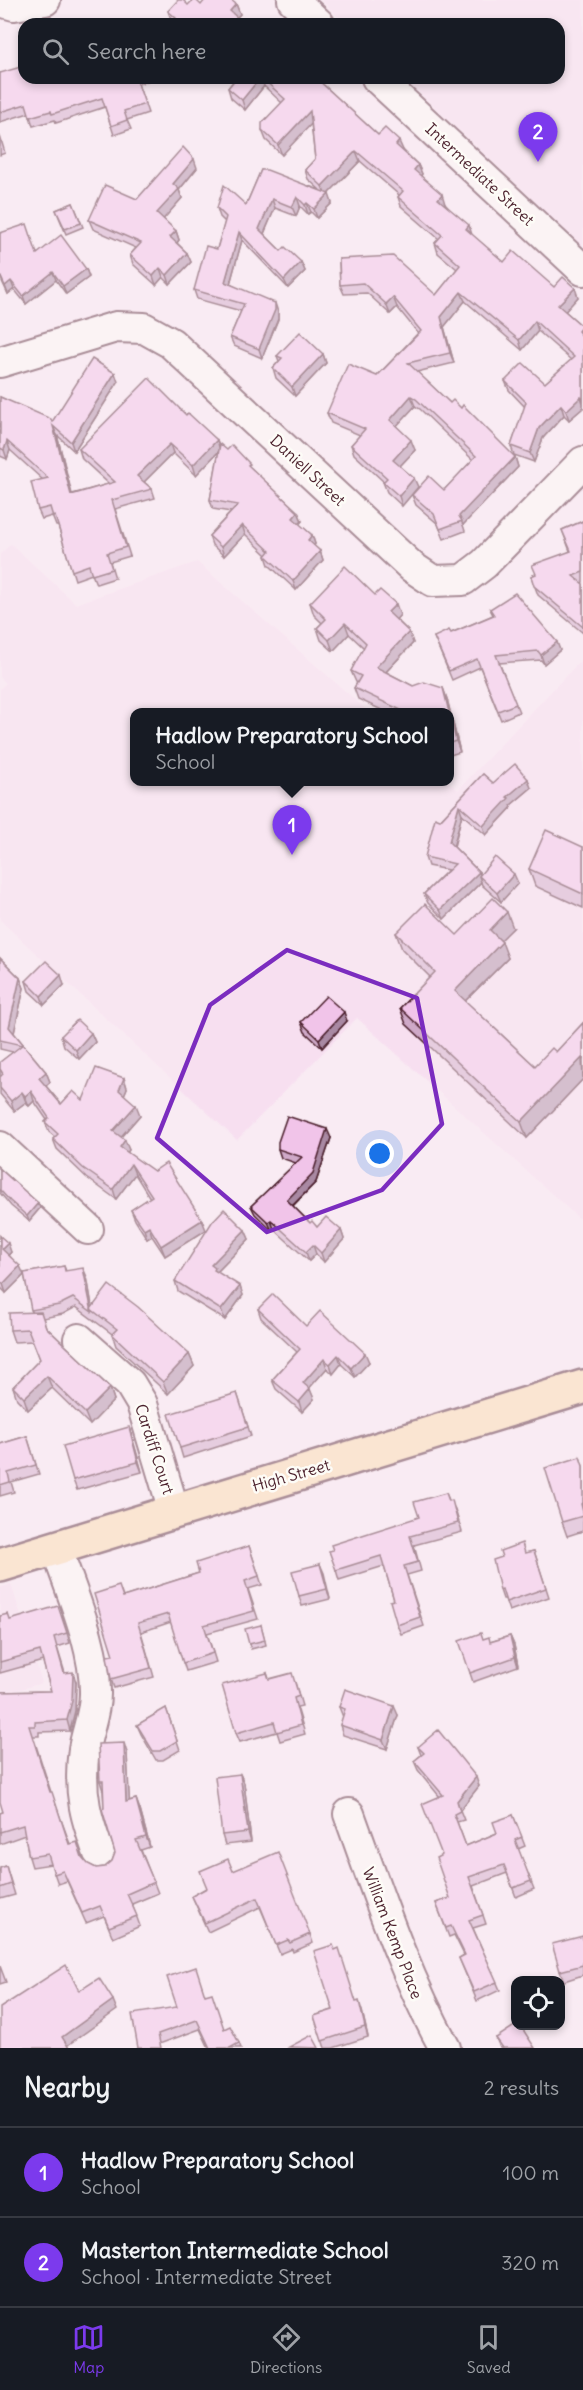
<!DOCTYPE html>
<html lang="en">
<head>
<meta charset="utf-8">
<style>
  :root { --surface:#171b24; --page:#242831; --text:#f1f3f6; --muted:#9ea1a6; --line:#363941; --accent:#7c3aed }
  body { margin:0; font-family:Delius,sans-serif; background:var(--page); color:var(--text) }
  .controls { position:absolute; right:18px; bottom:18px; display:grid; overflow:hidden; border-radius:12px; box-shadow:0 3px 9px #0003 }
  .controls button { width:54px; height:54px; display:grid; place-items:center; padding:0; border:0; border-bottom:2px solid var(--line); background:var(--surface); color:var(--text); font:30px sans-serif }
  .you { position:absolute; left:380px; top:1154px; width:21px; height:21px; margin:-15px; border:4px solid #fff; border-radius:50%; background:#1a73e8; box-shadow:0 0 0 9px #1a73e833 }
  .badge { display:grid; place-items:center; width:39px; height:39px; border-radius:50%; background:var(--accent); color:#fff; font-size:20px; font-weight:700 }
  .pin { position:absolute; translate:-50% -50px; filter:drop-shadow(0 2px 3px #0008) }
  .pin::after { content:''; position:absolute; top:32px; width:21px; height:18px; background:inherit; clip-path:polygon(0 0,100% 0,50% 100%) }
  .popup { position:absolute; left:130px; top:708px; width:324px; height:78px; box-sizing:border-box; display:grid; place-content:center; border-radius:12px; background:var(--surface); filter:drop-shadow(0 2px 4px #0005); font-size:20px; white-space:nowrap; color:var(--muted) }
  .popup b { font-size:22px; color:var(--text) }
  .popup::after { content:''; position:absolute; left:50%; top:100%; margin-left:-12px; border:12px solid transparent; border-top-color:var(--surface) }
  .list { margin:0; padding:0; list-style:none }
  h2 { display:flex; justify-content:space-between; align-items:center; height:78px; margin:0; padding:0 24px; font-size:26px }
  h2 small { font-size:20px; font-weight:400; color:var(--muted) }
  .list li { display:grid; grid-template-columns:39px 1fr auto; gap:18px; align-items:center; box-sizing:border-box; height:90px; padding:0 24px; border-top:2px solid var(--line) }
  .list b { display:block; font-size:22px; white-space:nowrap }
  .list p { margin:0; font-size:20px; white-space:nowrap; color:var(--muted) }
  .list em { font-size:20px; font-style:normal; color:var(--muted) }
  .icon { flex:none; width:33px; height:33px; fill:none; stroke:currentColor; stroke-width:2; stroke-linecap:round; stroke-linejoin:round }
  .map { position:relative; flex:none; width:583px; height:2048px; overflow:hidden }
  .search { position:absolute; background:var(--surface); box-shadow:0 3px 9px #0003; left:18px; right:18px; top:18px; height:66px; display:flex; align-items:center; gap:15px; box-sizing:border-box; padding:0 21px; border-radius:18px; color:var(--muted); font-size:22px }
  .sheet { height:258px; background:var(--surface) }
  nav { display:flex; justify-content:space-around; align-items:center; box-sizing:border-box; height:84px; border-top:2px solid var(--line); background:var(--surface); font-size:16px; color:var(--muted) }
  nav a { display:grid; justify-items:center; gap:3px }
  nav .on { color:var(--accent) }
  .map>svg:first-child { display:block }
</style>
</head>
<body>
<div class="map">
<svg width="583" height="2048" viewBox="0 0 583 2048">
  <rect width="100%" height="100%" fill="#f9ebf3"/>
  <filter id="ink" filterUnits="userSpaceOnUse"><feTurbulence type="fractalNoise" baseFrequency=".0167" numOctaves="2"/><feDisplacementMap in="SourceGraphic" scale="12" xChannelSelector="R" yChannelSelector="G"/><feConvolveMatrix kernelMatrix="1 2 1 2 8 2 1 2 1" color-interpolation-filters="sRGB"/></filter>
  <g filter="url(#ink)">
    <!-- built -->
    <g fill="#f7dff0">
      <path d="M 321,0 L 583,0 L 583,246 L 404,78 L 559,78 L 559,24 L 346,24 Z"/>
      <path d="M 11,544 L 76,604 L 197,562 L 369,712 L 134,712 L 134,782 L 448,782 L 458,790 L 583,658 L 583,1222 L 357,1018 L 237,1140 L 0,920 L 0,689 L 6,683 L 0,677 L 0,554 Z"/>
      <path d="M 11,1584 L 42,1683 L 0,1695 L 0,1588 Z"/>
    </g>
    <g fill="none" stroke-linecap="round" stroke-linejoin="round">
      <defs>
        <g id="minor">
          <path d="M 293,0 L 319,24"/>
          <path d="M 0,1 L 14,5 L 45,0"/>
          <path d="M 377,78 L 583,270"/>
          <path d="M 0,362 L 116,327 L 144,328 L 171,343 L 412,567 L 433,581 L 463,580 L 484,564 L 583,462"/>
          <path d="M 0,1147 L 88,1229"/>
          <path d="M 79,1339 L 130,1384 L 142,1404 L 174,1511"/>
          <path d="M 56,1547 C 71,1592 96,1647 95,1694 C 95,1713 87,1731 84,1749 C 78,1793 86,1820 102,1861"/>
          <path d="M 349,1814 C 378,1894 404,1974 445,2048"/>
        </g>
        <path id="highway" d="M 0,1565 L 583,1387"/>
      </defs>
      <!-- minor casing -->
      <use href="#minor" stroke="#4a1f2b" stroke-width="34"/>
      <!-- highway casing -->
      <use href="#highway" stroke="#4a1f2b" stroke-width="38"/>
      <!-- minor -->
      <use href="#minor" stroke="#fdfcf7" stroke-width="30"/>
      <!-- highway -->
      <use href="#highway" stroke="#faddab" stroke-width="33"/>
    </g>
    <!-- wall -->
    <g fill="#cfa9c8" stroke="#4a1f2b" stroke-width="1.5">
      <path d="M 236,4 L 240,14 L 237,17 L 172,22 L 168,11 L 188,5 Z"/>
      <path d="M 0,73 L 24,78 L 156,78 L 138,84 L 148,113 L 127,120 L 131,129 L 114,135 L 105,107 L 56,123 L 55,120 L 33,126 L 29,113 L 0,122 Z"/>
      <path d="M 236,78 L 316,78 L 378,135 L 403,150 L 418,165 L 422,174 L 421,176 L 445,204 L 472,235 L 504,262 L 554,287 L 578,297 L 565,311 L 582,326 L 583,330 L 583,408 L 569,420 L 564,415 L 543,438 L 534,462 L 514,455 L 511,446 L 525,407 L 509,390 L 505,381 L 545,383 L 571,360 L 538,331 L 522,350 L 465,301 L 444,327 L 454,363 L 417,372 L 450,403 L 515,457 L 518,467 L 463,525 L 465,531 L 444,539 L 438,524 L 416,505 L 412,495 L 444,490 L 473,460 L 420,409 L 415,406 L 396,426 L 415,450 L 400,466 L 418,487 L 402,506 L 387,492 L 383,482 L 384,482 L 354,454 L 351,445 L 360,435 L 331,423 L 327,413 L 377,376 L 418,333 L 397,307 L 390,314 L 367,293 L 344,294 L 340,285 L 339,259 L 436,295 L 457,269 L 438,253 L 435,243 L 439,239 L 401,206 L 398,197 L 399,195 L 360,161 L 328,194 L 332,203 L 317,218 L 311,212 L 308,214 L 300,206 L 296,216 L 275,208 L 264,234 L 281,251 L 301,262 L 305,271 L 288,288 L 242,240 L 230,284 L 278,312 L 278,319 L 262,358 L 234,346 L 230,337 L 241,311 L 197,299 L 194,290 L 217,249 L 225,222 L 220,217 L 217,208 L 246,205 L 261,170 L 320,190 L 308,179 L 305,170 L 315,159 L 311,123 L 282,155 L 266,140 L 262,130 L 282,103 L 264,86 L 245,110 L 231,98 L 228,88 Z"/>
      <path d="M 0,136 L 5,153 L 0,155 Z"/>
      <path d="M 197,168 L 179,190 L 182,198 L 163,219 L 176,231 L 179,240 L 177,243 L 187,253 L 191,262 L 170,284 L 163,277 L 156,285 L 133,264 L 130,255 L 136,248 L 93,229 L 89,220 L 137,199 Z"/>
      <path d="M 73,203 L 83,227 L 66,234 L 56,210 Z"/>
      <path d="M 0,233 L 37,253 L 86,269 L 89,277 L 66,294 L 56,280 L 26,304 L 14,289 L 8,294 L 0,277 Z"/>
      <path d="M 323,354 L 326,363 L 295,396 L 276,378 L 273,368 L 279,361 L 277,356 Z"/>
      <path d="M 118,382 L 74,451 L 57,435 L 72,494 L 109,484 L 82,459 L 79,449 L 186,415 L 217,440 L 220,448 L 227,450 L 252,469 L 298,512 L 302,521 L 299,524 L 312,535 L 315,544 L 314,546 L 320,551 L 323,560 L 296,590 L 269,565 L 266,556 L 267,555 L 245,534 L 224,556 L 212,545 L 209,536 L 231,512 L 213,509 L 210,500 L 219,451 L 196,475 L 173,453 L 144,482 L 152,489 L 155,498 L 115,509 L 130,556 L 110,562 L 115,578 L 96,584 L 92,574 L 75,580 L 58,526 L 56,526 L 52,516 L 42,519 L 38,510 L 43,480 L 10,450 L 7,459 L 0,456 L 0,397 L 52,422 Z"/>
      <path d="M 583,521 L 583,582 L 581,583 L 583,584 L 583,633 L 538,595 L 531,576 L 536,574 L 570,551 L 562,530 Z"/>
      <path d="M 375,595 L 400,615 L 396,619 L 409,632 L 413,643 L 386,672 L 413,686 L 443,688 L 447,699 L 460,752 L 450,755 L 450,712 L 386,712 L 358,699 L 354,688 L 357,683 L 356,682 L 351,671 L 364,648 L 349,634 L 333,651 L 321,640 L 317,628 L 322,623 L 314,615 L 310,603 Z"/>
      <path d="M 490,609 L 560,650 L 544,664 L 541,660 L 499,663 L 519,712 L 501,720 L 480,667 L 452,680 L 434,637 L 451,633 L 493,615 Z"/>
      <path d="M 483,774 L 493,783 L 531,788 L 511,805 L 512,807 L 486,835 L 462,814 L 454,847 L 479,872 L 480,875 L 518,883 L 501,902 L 482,885 L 481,882 L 444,919 L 428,903 L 424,894 L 448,870 L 428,866 L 425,857 L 440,820 Z"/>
      <path d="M 583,847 L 583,908 L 535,886 L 529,869 Z"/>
      <path d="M 513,928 L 500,940 L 508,958 L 465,1001 L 535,1066 L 556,1052 L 583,1023 L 583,1079 L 527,1138 L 406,1024 L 400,1008 L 430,977 L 402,949 L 396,933 L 457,935 Z"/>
      <path d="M 0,958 L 20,978 L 24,988 L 14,1033 L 46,1072 L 50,1082 L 46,1086 L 61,1104 L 83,1100 L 124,1078 L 127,1088 L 124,1095 L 140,1115 L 121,1137 L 129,1150 L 127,1152 L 206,1230 L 165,1256 L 152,1236 L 147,1239 L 135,1220 L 131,1210 L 150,1198 L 135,1174 L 116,1199 L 87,1178 L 57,1149 L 53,1139 L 55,1137 L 49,1132 L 45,1122 L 47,1120 L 34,1101 L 29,1106 L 26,1102 L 14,1111 L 0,1094 L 0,1077 L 1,1076 L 0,1075 L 0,1062 L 13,1052 L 0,1049 Z"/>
      <path d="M 26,981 L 64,985 L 44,1005 L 29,991 Z"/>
      <path d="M 347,1021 L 322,1048 L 305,1032 L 301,1022 Z"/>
      <path d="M 91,1033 L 95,1042 L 79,1059 L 64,1046 L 61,1036 Z"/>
      <path d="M 331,1138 L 316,1182 L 293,1206 L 310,1223 L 317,1227 L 341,1230 L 344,1239 L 324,1262 L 316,1254 L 309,1261 L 274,1229 L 272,1231 L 255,1214 L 251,1206 L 296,1163 L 281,1158 L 278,1149 Z"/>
      <path d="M 0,1169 L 38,1203 L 40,1208 L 29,1221 L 11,1206 L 0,1193 Z"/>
      <path d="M 245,1230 L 249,1239 L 217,1272 L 243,1295 L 225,1320 L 178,1291 L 175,1281 Z"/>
      <path d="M 0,1236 L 11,1252 L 9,1255 L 24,1275 L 6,1293 L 0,1287 Z"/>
      <path d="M 64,1266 L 66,1271 L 87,1277 L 92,1307 L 189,1354 L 194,1366 L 168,1394 L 116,1346 L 112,1334 L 76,1307 L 63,1314 L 43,1318 L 46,1327 L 110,1388 L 114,1400 L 90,1425 L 52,1388 L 28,1410 L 17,1399 L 13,1387 L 40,1359 L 33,1341 L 14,1342 L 10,1330 L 32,1312 L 24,1273 Z"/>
      <path d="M 258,1309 L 306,1326 L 369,1362 L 355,1377 L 341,1364 L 333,1374 L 327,1368 L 309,1388 L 314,1399 L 302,1412 L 276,1389 L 272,1380 L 297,1352 L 261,1318 Z"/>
      <path d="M 237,1393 L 251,1436 L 183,1458 L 180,1448 Z"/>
      <path d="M 27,1436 L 39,1474 L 11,1482 L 14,1492 L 0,1496 L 0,1444 Z"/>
      <path d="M 132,1437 L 142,1472 L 77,1490 L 73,1480 Z"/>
      <path d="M 580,1457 L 583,1466 L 583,1531 L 567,1536 L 562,1522 Z"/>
      <path d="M 446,1493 L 449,1500 L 455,1509 L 462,1532 L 414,1545 L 421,1571 L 407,1575 L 424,1626 L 401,1634 L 397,1625 L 394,1600 L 384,1566 L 339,1580 L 336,1570 L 419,1517 Z"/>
      <path d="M 249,1546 L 262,1585 L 248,1589 L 258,1619 L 207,1633 L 216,1662 L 186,1671 L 171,1622 L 141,1632 L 154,1677 L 114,1688 L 111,1679 L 113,1655 L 123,1597 L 199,1573 Z"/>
      <path d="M 534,1551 L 549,1597 L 509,1611 L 505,1599 L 503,1599 L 500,1590 L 526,1553 Z"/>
      <path d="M 320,1564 L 330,1599 L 302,1606 L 299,1596 Z"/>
      <path d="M 0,1616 L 10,1620 L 62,1616 L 70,1643 L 57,1647 L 65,1673 L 76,1682 L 75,1711 L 70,1731 L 39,1732 L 39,1736 L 33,1736 L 51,1792 L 70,1844 L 82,1857 L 88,1864 L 96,1868 L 105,1867 L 112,1861 L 115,1853 L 104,1808 L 103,1791 L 100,1781 L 127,1753 L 129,1801 L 136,1799 L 140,1810 L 150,1847 L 141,1850 L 158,1893 L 132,1904 L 140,1926 L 113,1938 L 104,1916 L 86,1923 L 67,1881 L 58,1884 L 51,1864 L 32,1867 L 29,1857 L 25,1835 L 0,1844 L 0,1813 L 3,1812 L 0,1692 L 51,1691 L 43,1661 L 0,1673 Z"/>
      <path d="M 261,1625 L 266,1645 L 251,1649 L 249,1644 Z"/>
      <path d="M 510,1636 L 514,1645 L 518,1666 L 473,1682 L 470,1673 L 483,1639 L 490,1642 Z"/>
      <path d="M 267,1673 L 269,1679 L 295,1682 L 302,1706 L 297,1707 L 305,1734 L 280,1741 L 277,1732 L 240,1742 L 236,1733 Z"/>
      <path d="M 339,1707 L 398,1715 L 387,1749 L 343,1735 L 340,1725 L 343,1717 Z"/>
      <path d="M 166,1708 L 180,1750 L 163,1760 L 156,1760 L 141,1734 L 137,1725 Z"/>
      <path d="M 418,1747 L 479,1786 L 460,1810 L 464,1820 L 457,1822 L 466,1846 L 497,1833 L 513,1815 L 525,1846 L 518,1849 L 534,1889 L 516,1897 L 507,1873 L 473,1886 L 486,1924 L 473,1928 L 500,1990 L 477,2001 L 459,1958 L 464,1955 L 454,1935 L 449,1937 L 436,1903 L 450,1898 L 442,1856 L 440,1797 L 418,1770 L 414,1761 L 421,1755 Z"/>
      <path d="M 240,1774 L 244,1783 L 251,1842 L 225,1845 L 222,1835 Z"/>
      <path d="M 6,1866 L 15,1895 L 0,1899 L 0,1868 Z"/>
      <path d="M 233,1871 L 310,1934 L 313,1943 L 293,1952 L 292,1949 L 280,1954 L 260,1907 L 208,1932 L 192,1896 L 206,1888 Z"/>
      <path d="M 583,1936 L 583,1975 L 564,1981 L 560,1971 Z"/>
      <path d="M 0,1966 L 6,1982 L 0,1984 Z"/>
      <path d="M 206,1995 L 224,2029 L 239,2043 L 241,2048 L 209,2048 L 200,2029 L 162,2043 L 138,2048 L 177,2007 Z"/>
      <path d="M 357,2002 L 362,2011 L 368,2037 L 333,2048 L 325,2048 L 314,2016 Z"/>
      <path d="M 496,2038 L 535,2048 L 500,2048 Z"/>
    </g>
    <!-- shaded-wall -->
    <g fill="#a989a3" stroke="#4a1f2b" stroke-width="1.5">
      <path d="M 236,4 L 240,14 L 233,21 L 230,11 Z"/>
      <path d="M 260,78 L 261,78 L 264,86 L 245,110 L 242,100 Z"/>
      <path d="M 310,111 L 314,121 L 282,155 L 278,145 Z"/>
      <path d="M 399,141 L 403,150 L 399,155 L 396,145 Z"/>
      <path d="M 356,151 L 360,161 L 326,196 L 322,186 Z"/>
      <path d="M 194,159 L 197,168 L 179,190 L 182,198 L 160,223 L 157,213 L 173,184 Z"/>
      <path d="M 418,165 L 422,174 L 417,180 L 414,170 Z"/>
      <path d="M 329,194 L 332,203 L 317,218 L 314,209 Z"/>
      <path d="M 442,194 L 445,204 L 441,208 L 438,199 Z"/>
      <path d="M 297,197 L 300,206 L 296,216 L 292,207 Z"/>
      <path d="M 272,199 L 275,208 L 262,238 L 259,229 Z"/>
      <path d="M 307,203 L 311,212 L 308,214 L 305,205 Z"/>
      <path d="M 469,225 L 472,235 L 466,229 Z"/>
      <path d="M 176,231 L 179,240 L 174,246 L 170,237 Z"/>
      <path d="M 239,232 L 242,240 L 228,291 L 225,282 Z"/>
      <path d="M 187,253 L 191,262 L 170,284 L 167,275 Z"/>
      <path d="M 301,262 L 305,271 L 288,288 L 284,280 Z"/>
      <path d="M 160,268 L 163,277 L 156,285 L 153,276 Z"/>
      <path d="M 86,269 L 89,277 L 66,294 L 63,286 Z"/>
      <path d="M 53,272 L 56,280 L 26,304 L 23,296 Z"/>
      <path d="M 11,281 L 14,289 L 8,294 L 5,286 Z"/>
      <path d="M 575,288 L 578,297 L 562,315 L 558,305 Z"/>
      <path d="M 461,292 L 465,301 L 444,327 L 454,363 L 450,353 L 441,317 Z"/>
      <path d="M 393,297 L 397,307 L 390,314 L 386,304 Z"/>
      <path d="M 275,303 L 278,312 L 278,319 L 262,358 L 259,349 Z"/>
      <path d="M 535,321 L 538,331 L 522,350 L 519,340 Z"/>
      <path d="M 582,326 L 583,330 L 583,339 L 578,331 Z"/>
      <path d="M 323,354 L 326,363 L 295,396 L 292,387 Z"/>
      <path d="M 115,373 L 118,382 L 74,451 L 71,442 Z"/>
      <path d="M 411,396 L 415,406 L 393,430 L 390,420 Z"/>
      <path d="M 581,397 L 583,403 L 583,408 L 569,420 L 566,411 Z"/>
      <path d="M 561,405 L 564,415 L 543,438 L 534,462 L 530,453 L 539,428 Z"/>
      <path d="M 53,426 L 57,435 L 74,504 L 71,495 Z"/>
      <path d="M 217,440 L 220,450 L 196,475 L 193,465 Z"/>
      <path d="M 411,440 L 415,450 L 397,469 L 393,460 Z"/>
      <path d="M 7,441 L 10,450 L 7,459 L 4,450 Z"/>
      <path d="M 170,444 L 173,453 L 141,485 L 137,476 Z"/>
      <path d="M 515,457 L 518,467 L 463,525 L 459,516 Z"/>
      <path d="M 414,478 L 418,487 L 402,506 L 399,496 Z"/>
      <path d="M 298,512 L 302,521 L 296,527 L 293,518 Z"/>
      <path d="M 242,525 L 245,534 L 224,556 L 221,547 Z"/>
      <path d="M 312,535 L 315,544 L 311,549 L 308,540 Z"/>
      <path d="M 320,551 L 323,560 L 296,590 L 293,581 Z"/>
      <path d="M 396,604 L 400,615 L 393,623 L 388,612 Z"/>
      <path d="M 345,623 L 349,634 L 333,651 L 329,640 Z"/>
      <path d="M 409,632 L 413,643 L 380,678 L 376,667 Z"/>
      <path d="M 557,642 L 560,650 L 544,664 L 541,655 Z"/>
      <path d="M 443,688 L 447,699 L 460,752 L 456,741 Z"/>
      <path d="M 528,779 L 531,788 L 511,805 L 512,807 L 486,835 L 483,826 L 507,797 Z"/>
      <path d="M 459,805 L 462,814 L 452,851 L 449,842 Z"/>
      <path d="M 479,872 L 481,878 L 479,876 L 481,882 L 444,919 L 440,910 Z"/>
      <path d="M 514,874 L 518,883 L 501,902 L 497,893 Z"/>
      <path d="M 507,912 L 513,928 L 495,946 L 490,930 Z"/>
      <path d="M 502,942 L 508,958 L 460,1006 L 455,991 Z"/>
      <path d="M 61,975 L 64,985 L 44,1005 L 41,996 Z"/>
      <path d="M 20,978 L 24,988 L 13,1037 L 9,1027 Z"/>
      <path d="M 344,1012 L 347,1021 L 322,1048 L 319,1039 Z"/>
      <path d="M 91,1033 L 95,1042 L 79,1059 L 76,1050 Z"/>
      <path d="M 582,1058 L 583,1079 L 527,1138 L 521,1122 Z"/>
      <path d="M 46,1072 L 50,1082 L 43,1088 L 39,1078 Z"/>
      <path d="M 124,1078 L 127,1088 L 122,1100 L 119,1090 Z"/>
      <path d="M 31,1091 L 34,1101 L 29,1106 L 25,1096 Z"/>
      <path d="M 22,1092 L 26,1102 L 14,1111 L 11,1101 Z"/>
      <path d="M 136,1105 L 140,1115 L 117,1141 L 113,1131 Z"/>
      <path d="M 327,1129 L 331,1138 L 316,1182 L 290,1208 L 287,1200 Z"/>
      <path d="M 125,1140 L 129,1150 L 124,1157 L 120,1147 Z"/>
      <path d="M 131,1164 L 135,1174 L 116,1199 L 113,1189 Z"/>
      <path d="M 38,1203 L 40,1208 L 29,1221 L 27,1216 Z"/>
      <path d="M 202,1220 L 206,1230 L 165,1256 L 161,1246 Z"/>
      <path d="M 271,1220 L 274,1229 L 272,1231 L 268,1222 Z"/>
      <path d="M 149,1226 L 152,1236 L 147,1239 L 144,1229 Z"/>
      <path d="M 245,1230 L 249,1239 L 217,1272 L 219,1277 L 211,1265 Z"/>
      <path d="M 341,1230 L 344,1239 L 324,1262 L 321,1253 Z"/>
      <path d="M 8,1243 L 11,1252 L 6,1258 L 2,1249 Z"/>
      <path d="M 313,1245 L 316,1254 L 309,1261 L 306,1252 Z"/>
      <path d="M 20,1266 L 24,1275 L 6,1293 L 3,1284 Z"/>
      <path d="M 83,1268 L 87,1277 L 93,1311 L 91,1310 Z"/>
      <path d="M 240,1286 L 243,1295 L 225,1320 L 221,1310 Z"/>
      <path d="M 365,1353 L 369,1362 L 355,1377 L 351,1368 Z"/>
      <path d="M 189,1354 L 194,1366 L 168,1394 L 163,1382 Z"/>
      <path d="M 338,1355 L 341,1364 L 333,1374 L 330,1364 Z"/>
      <path d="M 324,1359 L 327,1368 L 306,1392 L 303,1383 Z"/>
      <path d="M 47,1376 L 52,1388 L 28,1410 L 24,1398 Z"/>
      <path d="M 110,1388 L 114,1400 L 90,1425 L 85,1413 Z"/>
      <path d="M 310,1389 L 314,1399 L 302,1412 L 299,1402 Z"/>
      <path d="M 129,1427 L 132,1437 L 142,1472 L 138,1462 Z"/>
      <path d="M 320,1564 L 324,1573 L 330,1599 L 327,1589 Z"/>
      <path d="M 510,1636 L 514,1645 L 518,1666 L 515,1657 Z"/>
      <path d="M 73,1672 L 76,1682 L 75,1711 L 70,1731 L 67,1720 Z"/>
      <path d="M 394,1706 L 398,1715 L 387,1749 L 383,1740 Z"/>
      <path d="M 124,1743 L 127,1753 L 130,1812 L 126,1802 Z"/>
      <path d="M 240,1774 L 244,1783 L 251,1842 L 248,1832 Z"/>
      <path d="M 476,1777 L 479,1786 L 460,1810 L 457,1801 Z"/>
      <path d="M 136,1799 L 140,1810 L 150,1847 L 146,1837 Z"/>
      <path d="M 113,2000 L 117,2010 L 65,2047 L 62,2037 Z"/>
      <path d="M 359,2001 L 362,2011 L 368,2037 L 365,2027 Z"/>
    </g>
    <!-- building -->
    <g fill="#f1c4e9" stroke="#4a1f2b" stroke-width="1.5">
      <path d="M 178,0 L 183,0 L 188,5 L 193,0 L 196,0 L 201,5 L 205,0 L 231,0 L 236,4 L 230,11 L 244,24 L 170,24 L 176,18 L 168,11 Z"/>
      <path d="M 24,66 L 24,78 L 136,78 L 145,104 L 124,111 L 127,120 L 111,126 L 102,98 L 52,114 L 51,111 L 30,117 L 26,104 L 0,112 L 0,73 Z"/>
      <path d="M 236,78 L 260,78 L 242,100 L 228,88 Z"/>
      <path d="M 262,78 L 316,78 L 378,135 L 385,128 L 399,141 L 396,145 L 418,165 L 414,170 L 442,194 L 438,199 L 469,225 L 466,229 L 504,262 L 513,251 L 554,287 L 563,277 L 575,288 L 558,305 L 582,326 L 578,331 L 583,337 L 583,400 L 581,397 L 566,411 L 561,405 L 539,428 L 530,453 L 511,446 L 526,402 L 505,381 L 523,363 L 545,383 L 574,357 L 535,321 L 519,340 L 461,292 L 441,317 L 450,353 L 408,363 L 450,403 L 453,400 L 461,408 L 463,405 L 515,457 L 459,516 L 462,521 L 440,529 L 434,514 L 412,495 L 429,476 L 444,490 L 476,456 L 416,399 L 411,396 L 390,420 L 411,440 L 393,460 L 414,478 L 399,496 L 383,482 L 387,478 L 351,445 L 365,429 L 327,413 L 348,364 L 377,376 L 421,331 L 393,297 L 386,304 L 363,283 L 340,285 L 339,259 L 393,256 L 436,295 L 460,265 L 435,243 L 442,235 L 398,197 L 403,191 L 356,151 L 322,186 L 305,170 L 315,159 L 310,111 L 278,145 L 262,130 L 262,123 L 285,99 Z"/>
      <path d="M 183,147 L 194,159 L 173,184 L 179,189 L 157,213 L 176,231 L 170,237 L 187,253 L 167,275 L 160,268 L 153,276 L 130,255 L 141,243 L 89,220 L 105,185 L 137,199 Z"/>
      <path d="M 261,170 L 267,170 L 329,194 L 314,209 L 307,203 L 305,205 L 297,197 L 292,207 L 272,199 L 259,229 L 281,251 L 285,247 L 301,262 L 284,280 L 239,232 L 225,282 L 275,303 L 275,310 L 259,349 L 230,337 L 244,304 L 194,290 L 206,246 L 217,249 L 226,217 L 217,208 L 224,185 L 246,205 Z"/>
      <path d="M 73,203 L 81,223 L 65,229 L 56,210 Z"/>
      <path d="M 27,224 L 37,254 L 61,235 L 86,269 L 63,286 L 53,272 L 23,296 L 11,281 L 5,286 L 0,275 L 0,233 Z"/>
      <path d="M 300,332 L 323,354 L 292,387 L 273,368 L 282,358 L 277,356 Z"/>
      <path d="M 92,359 L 115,373 L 71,442 L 53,426 L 71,495 L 115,482 L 79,449 L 149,378 L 186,415 L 188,413 L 217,440 L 193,465 L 170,444 L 137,476 L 152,489 L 112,500 L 126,547 L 107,553 L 112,569 L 92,575 L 89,565 L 72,571 L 55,516 L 53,517 L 50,507 L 38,510 L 31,482 L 48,478 L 7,441 L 4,450 L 0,448 L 0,397 L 51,419 L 52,422 Z"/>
      <path d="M 220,444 L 227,450 L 232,445 L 250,464 L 248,465 L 298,512 L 293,518 L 312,535 L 308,540 L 320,551 L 293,581 L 266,556 L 270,551 L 242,525 L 221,547 L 209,536 L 238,505 L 210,500 Z"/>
      <path d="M 583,521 L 583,572 L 573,576 L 583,584 L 583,627 L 534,586 L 531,576 L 536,574 L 532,565 L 571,551 L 562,530 Z"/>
      <path d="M 345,566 L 375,595 L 380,590 L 396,604 L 388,612 L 409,632 L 376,667 L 413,686 L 424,682 L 443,688 L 449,712 L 405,712 L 354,688 L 361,676 L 351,671 L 366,643 L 345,623 L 329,640 L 317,628 L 326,619 L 310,603 Z"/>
      <path d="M 515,593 L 557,642 L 541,655 L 538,651 L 496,655 L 516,704 L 498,711 L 477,659 L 449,671 L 434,637 L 449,630 L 451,633 L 494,615 L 490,609 Z"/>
      <path d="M 450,714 L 456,741 L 450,743 Z"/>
      <path d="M 515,764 L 528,779 L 507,797 L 509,798 L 483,826 L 459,805 L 449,842 L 479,872 L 440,910 L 424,894 L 455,864 L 425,857 L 435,818 L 440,820 L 483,774 L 493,783 Z"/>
      <path d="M 546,830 L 583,847 L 583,894 L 529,869 Z"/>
      <path d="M 495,857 L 514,874 L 497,893 L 479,876 Z"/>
      <path d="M 493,898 L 507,912 L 490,930 L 502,942 L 455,991 L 535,1066 L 552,1048 L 556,1052 L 583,1023 L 583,1059 L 582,1058 L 521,1122 L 400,1008 L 435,972 L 396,933 L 425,904 L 457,935 Z"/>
      <path d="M 0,958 L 20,978 L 9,1027 L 46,1072 L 39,1078 L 61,1104 L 73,1091 L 83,1100 L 96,1068 L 124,1078 L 119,1090 L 136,1105 L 113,1131 L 125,1140 L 120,1147 L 154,1171 L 166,1163 L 202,1220 L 161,1246 L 149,1226 L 144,1229 L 131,1210 L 152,1196 L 131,1164 L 113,1189 L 83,1168 L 53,1139 L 58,1134 L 45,1122 L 49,1118 L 31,1091 L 25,1096 L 22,1092 L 11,1101 L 0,1088 L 0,1077 L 3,1074 L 0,1069 L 0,1062 L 22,1045 L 0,1040 Z"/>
      <path d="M 46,961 L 61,975 L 41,996 L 26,981 Z"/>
      <path d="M 326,996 L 344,1012 L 319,1039 L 301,1022 Z"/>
      <path d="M 77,1020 L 91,1033 L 76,1050 L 61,1036 Z"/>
      <path d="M 287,1116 L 327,1129 L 313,1173 L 287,1200 L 310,1223 L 312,1221 L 317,1227 L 326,1217 L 341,1230 L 321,1253 L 313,1245 L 306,1252 L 271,1220 L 268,1222 L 251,1206 L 302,1157 L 278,1149 L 278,1142 Z"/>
      <path d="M 0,1169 L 38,1203 L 27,1216 L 10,1201 L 0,1190 Z"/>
      <path d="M 224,1209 L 245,1230 L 211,1265 L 215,1268 L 214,1270 L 240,1286 L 221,1310 L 175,1281 L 212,1222 Z"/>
      <path d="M 0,1236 L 8,1243 L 2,1249 L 20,1266 L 3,1284 L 0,1281 Z"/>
      <path d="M 64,1266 L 65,1271 L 83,1268 L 92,1312 L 73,1298 L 59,1305 L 31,1310 L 24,1273 Z"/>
      <path d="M 109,1285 L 138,1307 L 189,1354 L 163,1382 L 112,1334 L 117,1329 L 91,1309 Z"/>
      <path d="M 273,1294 L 306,1326 L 320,1311 L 365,1353 L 351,1368 L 338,1355 L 330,1364 L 324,1359 L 303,1383 L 310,1389 L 299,1402 L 272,1380 L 300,1349 L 258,1309 Z"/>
      <path d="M 41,1312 L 46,1327 L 110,1388 L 85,1413 L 47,1376 L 24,1398 L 13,1387 L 40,1359 L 28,1329 L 10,1330 L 9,1313 Z"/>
      <path d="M 237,1393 L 248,1427 L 180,1448 L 169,1414 Z"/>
      <path d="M 129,1427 L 138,1462 L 73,1480 L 63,1446 Z"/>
      <path d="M 27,1436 L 36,1465 L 8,1473 L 10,1482 L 0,1485 L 0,1444 Z"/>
      <path d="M 580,1457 L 583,1466 L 583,1503 L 581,1504 L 583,1512 L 583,1516 L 562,1522 L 545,1468 Z"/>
      <path d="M 446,1493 L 449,1501 L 452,1500 L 458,1523 L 410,1536 L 418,1562 L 404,1566 L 420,1617 L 397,1625 L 390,1601 L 394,1600 L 381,1556 L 336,1570 L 329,1551 L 333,1550 L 331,1545 L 419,1517 L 414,1502 Z"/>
      <path d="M 522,1543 L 525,1553 L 534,1551 L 546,1588 L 506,1602 L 502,1589 L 500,1590 L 493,1560 L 502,1557 L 500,1551 Z"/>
      <path d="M 249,1546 L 259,1576 L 245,1581 L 254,1611 L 204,1625 L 213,1653 L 183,1663 L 168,1614 L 138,1623 L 151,1668 L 111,1679 L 107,1656 L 113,1655 L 94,1594 L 119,1586 L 123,1597 L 199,1573 L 196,1563 Z"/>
      <path d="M 320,1564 L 327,1589 L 299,1596 L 292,1571 Z"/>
      <path d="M 58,1606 L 67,1633 L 54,1637 L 64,1673 L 73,1672 L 72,1701 L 67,1720 L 35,1722 L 35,1726 L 29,1726 L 50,1792 L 52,1792 L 69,1844 L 77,1842 L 82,1857 L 88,1864 L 96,1868 L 105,1867 L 112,1861 L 115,1853 L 102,1809 L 104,1808 L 103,1781 L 100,1781 L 98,1744 L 124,1743 L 126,1802 L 136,1799 L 146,1837 L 136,1840 L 154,1882 L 127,1894 L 137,1916 L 109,1927 L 100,1906 L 82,1913 L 63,1871 L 54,1874 L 48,1854 L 29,1857 L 23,1825 L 0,1832 L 0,1813 L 3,1812 L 0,1802 L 0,1692 L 51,1691 L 40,1651 L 0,1662 L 0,1616 L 8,1614 L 10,1620 Z"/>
      <path d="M 261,1625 L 265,1640 L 249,1644 L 245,1629 Z"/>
      <path d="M 481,1633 L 483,1639 L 489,1637 L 490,1642 L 510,1636 L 515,1657 L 470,1673 L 459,1641 Z"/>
      <path d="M 267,1673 L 269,1679 L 292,1673 L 299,1696 L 294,1698 L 301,1725 L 277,1732 L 274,1722 L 236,1733 L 222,1685 Z"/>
      <path d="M 345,1689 L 394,1706 L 383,1740 L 340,1725 L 345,1709 L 339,1707 Z"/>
      <path d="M 166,1708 L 177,1741 L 160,1751 L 153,1751 L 137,1725 Z"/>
      <path d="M 438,1730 L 476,1777 L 457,1801 L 460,1811 L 454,1814 L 466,1846 L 497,1833 L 493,1822 L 513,1815 L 522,1837 L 515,1840 L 531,1881 L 513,1888 L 504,1865 L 469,1877 L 483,1915 L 469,1920 L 497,1982 L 474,1992 L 459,1958 L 465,1955 L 451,1926 L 446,1928 L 436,1903 L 450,1898 L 436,1858 L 442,1855 L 422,1804 L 443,1795 L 414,1761 L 424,1753 L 418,1747 Z"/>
      <path d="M 240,1774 L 248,1832 L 222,1835 L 215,1777 Z"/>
      <path d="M 278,1852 L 310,1934 L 290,1943 L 288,1940 L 276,1945 L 257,1898 L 205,1923 L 192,1896 L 207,1888 L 200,1871 L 228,1859 L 233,1871 Z"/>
      <path d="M 6,1866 L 11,1884 L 0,1888 L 0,1868 Z"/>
      <path d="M 583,1936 L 583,1965 L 560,1971 L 552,1944 Z"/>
      <path d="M 333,1945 L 335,1950 L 339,1948 L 356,2002 L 359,2001 L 365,2027 L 322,2041 L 314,2016 L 333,2010 L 314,1951 Z"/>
      <path d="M 66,1965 L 79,1991 L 99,1978 L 113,2000 L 62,2037 L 69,2048 L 0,2048 L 0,2008 Z"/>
      <path d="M 196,1967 L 205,1995 L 212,1993 L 224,2029 L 230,2026 L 239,2043 L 230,2048 L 210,2048 L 197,2020 L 158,2034 L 161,2048 L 138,2048 L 132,2014 L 177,2007 L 167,1977 Z"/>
      <path d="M 516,2025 L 520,2025 L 535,2048 L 503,2048 L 496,2038 Z"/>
      <path d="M 312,2035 L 319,2048 L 289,2047 Z"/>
    </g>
  </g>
  <!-- marked area -->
  <path d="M0 0H583V2048H0ZM 287,950 L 417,998 L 442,1124 L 382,1190 L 267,1232 L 157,1138 L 210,1005 Z" fill="#f9ebf3" fill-opacity=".55" fill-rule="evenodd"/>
  <path fill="none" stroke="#7b2cbf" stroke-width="4.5" stroke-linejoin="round" d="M 287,950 L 417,998 L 442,1124 L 382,1190 L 267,1232 L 157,1138 L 210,1005 Z"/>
  <g text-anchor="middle" stroke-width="5" stroke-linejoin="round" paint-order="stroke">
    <!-- street labels -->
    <g font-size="16" fill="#4a1f2b" stroke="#fdfcf7">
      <text transform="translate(480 174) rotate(43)" y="6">Intermediate Street</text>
      <text transform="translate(308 470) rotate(43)" y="6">Daniell Street</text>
      <text transform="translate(155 1449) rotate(72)" y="6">Cardiff Court</text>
      <text transform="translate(291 1475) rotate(-16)" y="6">High Street</text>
      <text transform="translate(393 1933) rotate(69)" y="6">William Kemp Place</text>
    </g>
  </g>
</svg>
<div class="controls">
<button><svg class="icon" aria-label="locate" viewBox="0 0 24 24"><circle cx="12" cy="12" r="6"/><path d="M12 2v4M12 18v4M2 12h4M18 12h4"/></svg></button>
</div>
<div class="you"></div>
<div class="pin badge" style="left:292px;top:855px">1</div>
<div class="popup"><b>Hadlow Preparatory School</b>School</div>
<div class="pin badge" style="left:538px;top:162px">2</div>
<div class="search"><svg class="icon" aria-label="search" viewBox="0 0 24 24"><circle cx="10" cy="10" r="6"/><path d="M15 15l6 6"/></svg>Search here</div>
</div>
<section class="sheet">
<h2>Nearby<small>2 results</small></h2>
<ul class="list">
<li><span class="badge">1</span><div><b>Hadlow Preparatory School</b><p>School</p></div><em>100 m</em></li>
<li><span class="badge">2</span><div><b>Masterton Intermediate School</b><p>School · Intermediate Street</p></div><em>320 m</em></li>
</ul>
</section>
<nav>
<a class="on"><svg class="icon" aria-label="map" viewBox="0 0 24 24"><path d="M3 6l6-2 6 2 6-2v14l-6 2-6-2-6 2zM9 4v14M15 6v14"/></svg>Map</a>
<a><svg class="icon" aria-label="directions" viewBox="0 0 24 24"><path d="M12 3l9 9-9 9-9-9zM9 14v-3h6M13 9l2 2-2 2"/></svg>Directions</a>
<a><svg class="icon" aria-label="saved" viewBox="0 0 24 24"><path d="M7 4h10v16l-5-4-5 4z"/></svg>Saved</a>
</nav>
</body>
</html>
